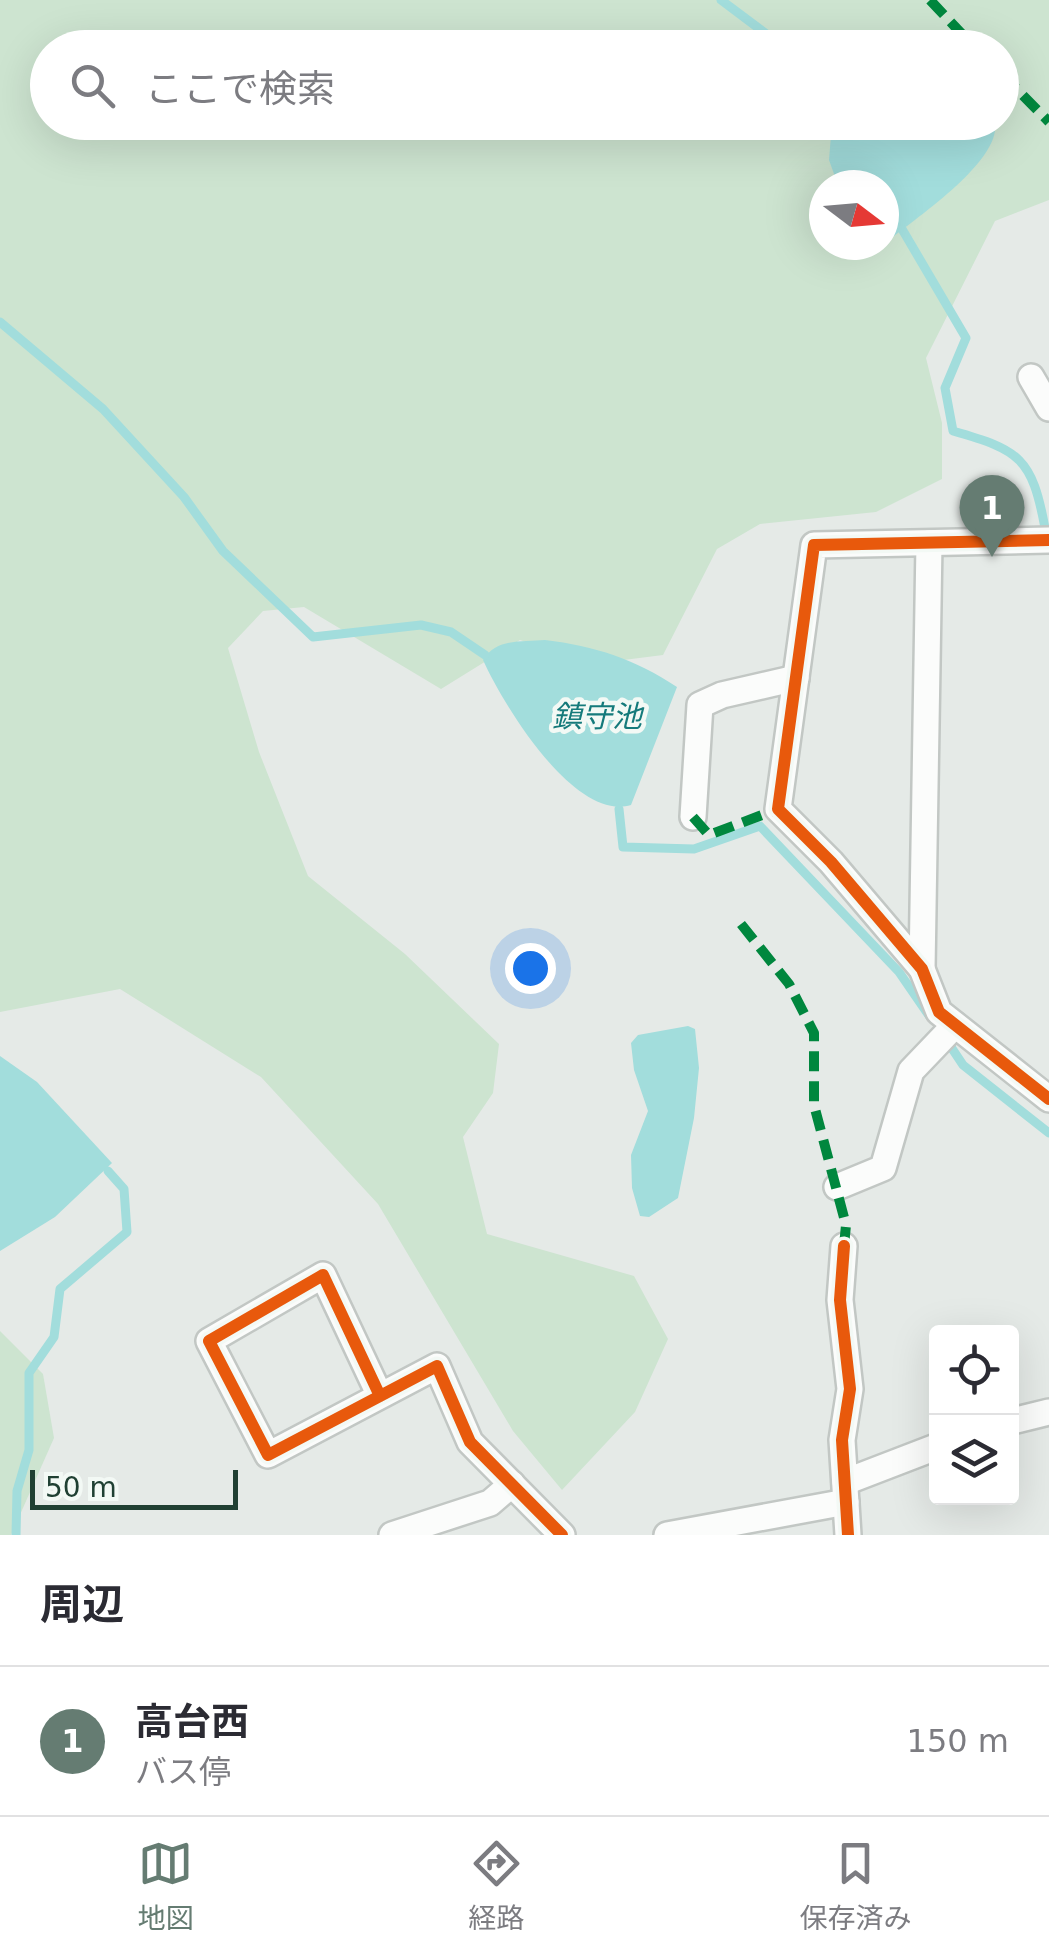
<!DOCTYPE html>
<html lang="ja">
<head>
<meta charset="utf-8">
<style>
  :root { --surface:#fff; --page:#f2f2f3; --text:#2b2b33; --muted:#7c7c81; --line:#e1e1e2; --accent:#657c72 }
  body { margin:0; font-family:"DejaVu Sans","Noto Sans JP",sans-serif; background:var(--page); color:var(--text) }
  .controls { position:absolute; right:30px; bottom:30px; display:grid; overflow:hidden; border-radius:10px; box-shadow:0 10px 40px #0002 }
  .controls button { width:90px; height:90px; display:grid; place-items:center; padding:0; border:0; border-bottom:2px solid var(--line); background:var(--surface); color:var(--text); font:50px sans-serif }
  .compass { position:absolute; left:809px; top:170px; width:90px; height:90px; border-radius:50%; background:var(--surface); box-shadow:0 10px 40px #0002; rotate:106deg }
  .scale { position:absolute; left:30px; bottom:25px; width:208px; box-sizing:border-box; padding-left:10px; border:5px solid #204033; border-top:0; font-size:28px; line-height:35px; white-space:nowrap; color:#204033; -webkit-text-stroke:8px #f3f9f5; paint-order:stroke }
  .you { position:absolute; left:530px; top:968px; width:35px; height:35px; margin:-25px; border:8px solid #fff; border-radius:50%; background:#1a73e8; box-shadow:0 0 0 15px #1a73e833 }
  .badge { display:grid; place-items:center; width:65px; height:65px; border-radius:50%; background:var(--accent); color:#fff; font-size:32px; font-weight:700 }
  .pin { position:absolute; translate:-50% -82px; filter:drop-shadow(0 2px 5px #0008) }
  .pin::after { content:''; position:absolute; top:52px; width:35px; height:30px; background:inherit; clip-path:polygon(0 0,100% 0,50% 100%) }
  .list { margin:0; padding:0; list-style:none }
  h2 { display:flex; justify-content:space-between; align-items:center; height:130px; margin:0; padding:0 40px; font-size:42px }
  h2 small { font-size:32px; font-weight:400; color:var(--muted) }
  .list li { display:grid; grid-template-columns:65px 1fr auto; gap:30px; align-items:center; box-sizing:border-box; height:150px; padding:0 40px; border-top:2px solid var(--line) }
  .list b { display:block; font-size:38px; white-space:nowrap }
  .list p { margin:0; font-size:32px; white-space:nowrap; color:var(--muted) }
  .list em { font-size:32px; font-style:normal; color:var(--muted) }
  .icon { flex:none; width:55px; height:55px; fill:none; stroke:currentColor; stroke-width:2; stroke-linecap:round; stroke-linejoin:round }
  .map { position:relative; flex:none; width:1049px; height:1535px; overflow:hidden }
  .search { position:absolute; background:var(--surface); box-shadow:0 10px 40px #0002; left:30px; right:30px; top:30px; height:110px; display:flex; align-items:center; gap:25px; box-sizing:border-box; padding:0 35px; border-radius:55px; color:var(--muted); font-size:38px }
  .sheet { height:280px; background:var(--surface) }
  nav { display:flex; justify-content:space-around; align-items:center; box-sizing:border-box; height:140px; border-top:2px solid var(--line); background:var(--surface); font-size:28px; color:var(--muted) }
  nav a { display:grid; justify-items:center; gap:5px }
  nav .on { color:var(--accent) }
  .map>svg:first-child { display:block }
</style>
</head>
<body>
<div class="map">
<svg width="1049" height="1535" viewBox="0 0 1049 1535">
  <rect width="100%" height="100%" fill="#e5eae7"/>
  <!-- green -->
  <g fill="#cde4d0" fill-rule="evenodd">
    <path d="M 0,0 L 1049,0 L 1049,200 L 995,221 L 926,358 L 942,423 L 942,479 L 876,512 L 760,524 L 717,549 L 663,655 L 592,664 L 520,640 L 441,689 L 304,607 L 263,611 L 228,648 L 259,752 L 308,876 L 405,954 L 499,1044 L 493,1093 L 463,1137 L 487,1234 L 634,1276 L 668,1339 L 635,1412 L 562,1490 L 513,1431 L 378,1204 L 261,1077 L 120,989 L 0,1012 ZM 48,48 L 1002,48 L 1002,122 L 48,122 ZM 824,185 L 884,185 L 884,245 L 824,245 Z"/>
    <path d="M 0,1331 L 43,1374 L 54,1438 L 11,1535 L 0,1535 Z"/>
  </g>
  <!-- water -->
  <g fill="#a2dddc">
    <path d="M 832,123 L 995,123 C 1001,162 913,220 884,244 L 884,185 L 838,185 L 829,160 Z"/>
    <path d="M 545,640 C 595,646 635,659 677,687 L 631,805 C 574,822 503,704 483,660 C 496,638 523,642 545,640 Z"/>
    <path d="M 688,1026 L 695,1029 L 699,1068 L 694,1118 L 678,1198 L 649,1217 L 640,1216 L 632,1188 L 631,1155 L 648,1111 L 634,1070 L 631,1043 L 638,1035 Z"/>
    <path d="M 0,1056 L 37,1082 L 112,1163 L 55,1217 L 0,1251 Z"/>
  </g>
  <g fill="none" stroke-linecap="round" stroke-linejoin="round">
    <!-- stream -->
    <g stroke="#a2dddc" stroke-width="9">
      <path d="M 721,0 L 785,48"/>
      <path d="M 902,229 L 966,338 L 945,388 L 953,431 C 1020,450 1032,458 1045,528"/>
      <path d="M 0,322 L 103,409 L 184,497 L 223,551 L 313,637 L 421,625 L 451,632 L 485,655"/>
      <path d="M 619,809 L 623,847 L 694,849 L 760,826 L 899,972 L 930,1017"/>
      <path d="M 945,1038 L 963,1065 L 1049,1133"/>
      <path d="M 16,1535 L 17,1491 L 29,1450 L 29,1373 L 54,1337 L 60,1289 L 127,1232 L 124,1189 L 108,1171"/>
    </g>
    <defs>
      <g id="minor">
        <path d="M 1031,377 L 1049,408"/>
        <path d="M 1049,540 L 814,545 L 778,809 L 831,862 L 922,969 L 939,1012 L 1049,1099"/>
        <path d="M 693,817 L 700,705 L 722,695 L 796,678"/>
        <path d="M 922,969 L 929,543"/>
        <path d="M 837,1187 L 883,1168 L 911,1071 L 955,1025"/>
        <path d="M 844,1246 L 840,1300 L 850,1389 L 842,1440 L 848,1535"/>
        <path d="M 380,1396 L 323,1275 L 209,1341 L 268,1455 L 437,1366 L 470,1442 L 562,1535"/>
        <path d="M 1012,1421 L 1049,1412"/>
        <path d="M 845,1482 L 936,1447"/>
        <path d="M 392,1535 L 490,1503 L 512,1484"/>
        <path d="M 667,1535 L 846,1502"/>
      </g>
    </defs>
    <!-- minor casing -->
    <use href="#minor" stroke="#c2c7c4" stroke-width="30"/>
    <!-- minor -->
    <use href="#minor" stroke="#fbfcfb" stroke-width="25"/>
    <!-- quiet -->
    <g stroke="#00873e" stroke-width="10" stroke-dasharray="20 10" stroke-linecap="butt">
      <path d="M 930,0 L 975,48"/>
      <path d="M 1002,74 L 1049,122"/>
      <path d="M 693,817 L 709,835 L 778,809"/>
      <path d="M 741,924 L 789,984 L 814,1033 L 814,1105 L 846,1225 L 844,1246"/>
    </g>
    <defs>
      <g id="cycleway">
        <path d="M 1049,540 L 814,545 L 778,809 L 831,862 L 922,969 L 939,1012 L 1049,1099"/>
        <path d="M 844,1246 L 840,1300 L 850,1389 L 842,1440 L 848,1535"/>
        <path d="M 380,1396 L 323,1275 L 209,1341 L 268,1455 L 437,1366 L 470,1442 L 562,1535"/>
      </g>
    </defs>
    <!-- cycleway casing -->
    <use href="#cycleway" stroke="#f3f9f5" stroke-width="19"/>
    <!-- cycleway -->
    <use href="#cycleway" stroke="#e8590c" stroke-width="12"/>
  </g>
  <g text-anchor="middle" stroke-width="9" stroke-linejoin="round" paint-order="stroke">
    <!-- water labels -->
    <g font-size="30" font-style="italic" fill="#157a7b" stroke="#f3f9f5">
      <text x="597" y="727">鎮守池</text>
    </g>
  </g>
</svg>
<div class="controls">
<button><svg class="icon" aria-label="locate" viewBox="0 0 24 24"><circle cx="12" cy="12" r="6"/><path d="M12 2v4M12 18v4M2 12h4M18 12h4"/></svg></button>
<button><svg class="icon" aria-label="layers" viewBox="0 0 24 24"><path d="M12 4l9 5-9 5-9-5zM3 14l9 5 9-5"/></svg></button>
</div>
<svg class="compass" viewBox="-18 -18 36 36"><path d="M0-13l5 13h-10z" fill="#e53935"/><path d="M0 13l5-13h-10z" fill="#7c7c81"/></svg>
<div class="scale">50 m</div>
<div class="you"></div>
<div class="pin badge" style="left:992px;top:557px">1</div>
<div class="search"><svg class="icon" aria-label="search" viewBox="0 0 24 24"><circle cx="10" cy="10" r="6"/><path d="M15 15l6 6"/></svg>ここで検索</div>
</div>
<section class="sheet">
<h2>周辺<small></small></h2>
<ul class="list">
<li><span class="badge">1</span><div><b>高台西</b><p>バス停</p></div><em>150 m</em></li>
</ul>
</section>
<nav>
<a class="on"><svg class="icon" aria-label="map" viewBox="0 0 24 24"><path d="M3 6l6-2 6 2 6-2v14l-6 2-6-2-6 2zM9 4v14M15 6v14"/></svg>地図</a>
<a><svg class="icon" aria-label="directions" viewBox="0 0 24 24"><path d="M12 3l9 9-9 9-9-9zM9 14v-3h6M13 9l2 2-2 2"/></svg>経路</a>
<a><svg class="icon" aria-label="saved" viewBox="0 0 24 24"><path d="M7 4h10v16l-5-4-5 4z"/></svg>保存済み</a>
</nav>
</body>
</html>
